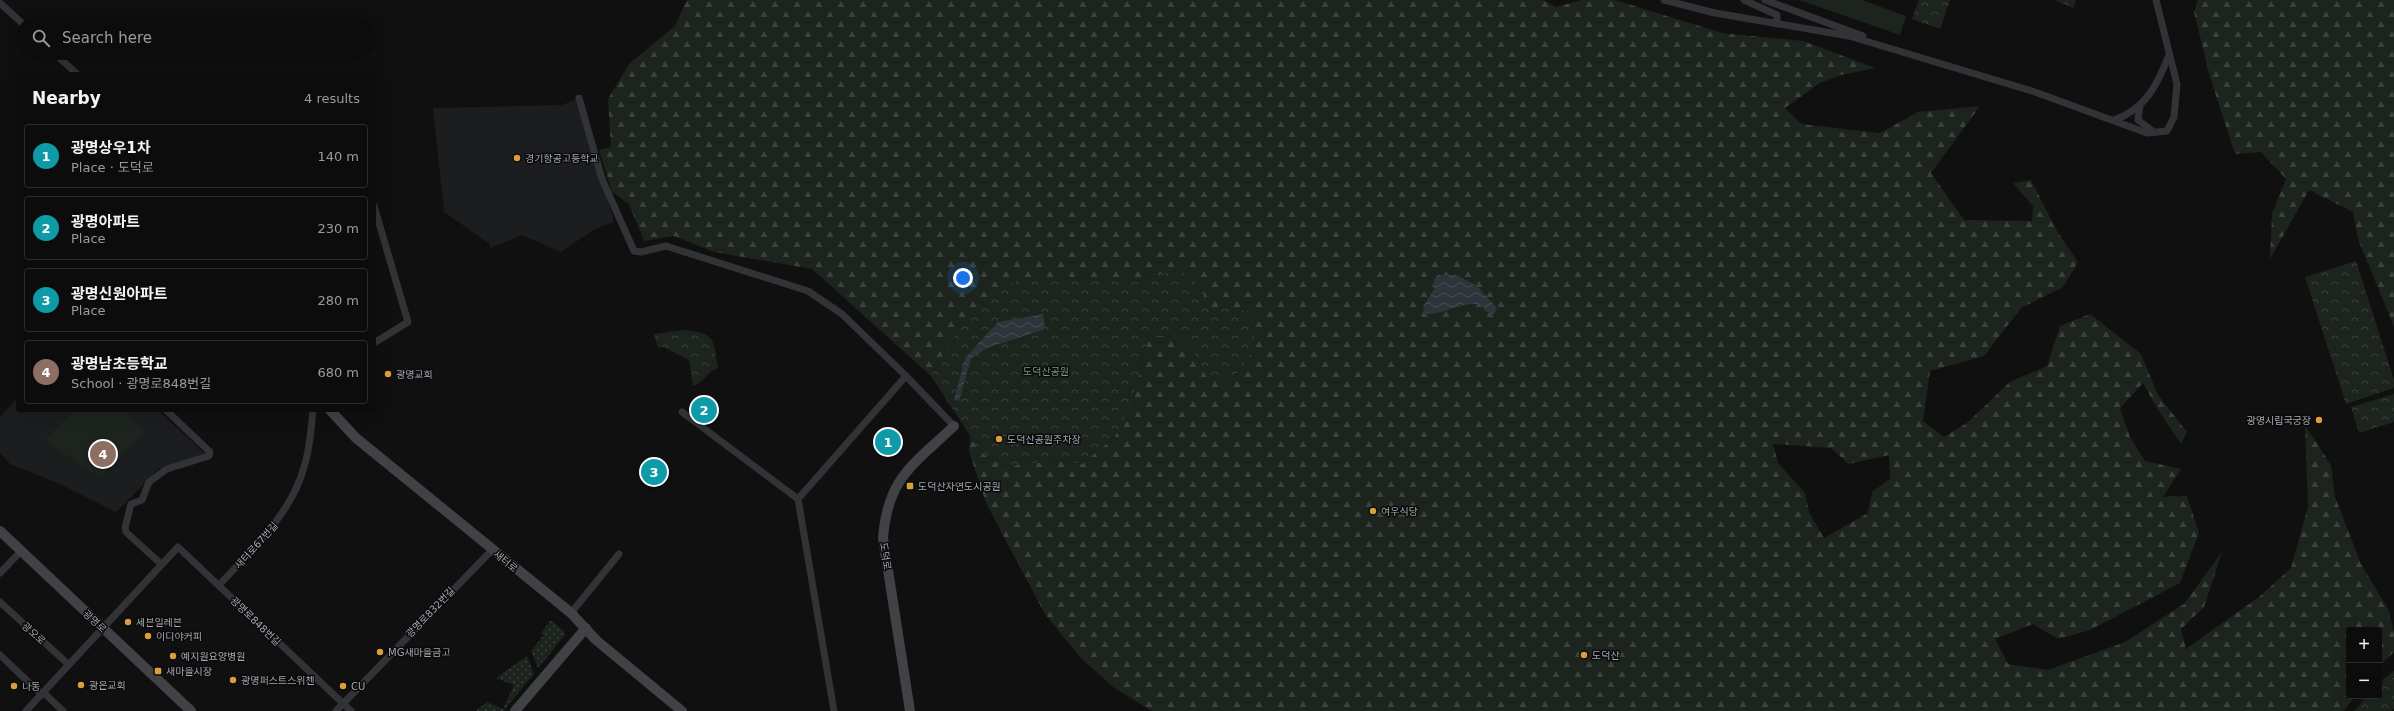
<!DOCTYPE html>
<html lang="en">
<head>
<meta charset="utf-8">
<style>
  :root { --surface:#0c0c0d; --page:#1a1a1b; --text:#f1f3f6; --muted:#9a9b9d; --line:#2c2c2e; --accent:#2563eb }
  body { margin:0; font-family:"DejaVu Sans","Noto Sans KR",sans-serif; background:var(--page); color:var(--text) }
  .controls { position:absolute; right:12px; bottom:12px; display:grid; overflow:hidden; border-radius:4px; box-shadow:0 4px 16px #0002 }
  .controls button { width:36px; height:36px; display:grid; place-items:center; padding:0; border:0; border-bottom:1px solid var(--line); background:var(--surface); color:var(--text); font:20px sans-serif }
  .you { position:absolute; left:963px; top:278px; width:14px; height:14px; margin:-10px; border:3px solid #fff; border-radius:50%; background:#1a73e8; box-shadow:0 0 0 6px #1a73e833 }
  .badge { display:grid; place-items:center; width:26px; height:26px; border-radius:50%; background:var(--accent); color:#fff; font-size:13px; font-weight:700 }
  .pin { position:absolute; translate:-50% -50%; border:2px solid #fff; box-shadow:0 1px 4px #0006 }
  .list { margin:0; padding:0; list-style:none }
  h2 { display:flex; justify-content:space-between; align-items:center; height:52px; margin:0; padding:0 16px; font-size:17px }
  h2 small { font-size:13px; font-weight:400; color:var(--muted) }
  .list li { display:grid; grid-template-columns:26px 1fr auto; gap:12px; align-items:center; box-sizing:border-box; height:64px; margin:0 8px 8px; padding:0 8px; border:1px solid var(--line); border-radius:4px }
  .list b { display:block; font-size:15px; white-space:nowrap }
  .list p { margin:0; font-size:13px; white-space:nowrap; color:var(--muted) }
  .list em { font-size:13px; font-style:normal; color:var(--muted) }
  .icon { flex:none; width:22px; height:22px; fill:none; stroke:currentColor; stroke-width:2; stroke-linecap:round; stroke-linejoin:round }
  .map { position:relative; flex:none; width:2394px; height:711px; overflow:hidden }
  .search { position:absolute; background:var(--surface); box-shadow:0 4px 16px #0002; left:16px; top:16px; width:360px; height:44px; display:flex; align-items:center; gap:10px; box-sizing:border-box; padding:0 14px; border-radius:22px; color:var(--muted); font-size:15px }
  .panel { position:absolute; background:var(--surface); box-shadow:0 4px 16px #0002; left:16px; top:72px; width:360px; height:340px; border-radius:4px }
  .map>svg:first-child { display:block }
</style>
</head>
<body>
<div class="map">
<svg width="2394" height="711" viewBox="0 0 2394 711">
  <defs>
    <pattern id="grass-dots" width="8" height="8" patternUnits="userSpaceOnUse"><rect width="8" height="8" fill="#1d241e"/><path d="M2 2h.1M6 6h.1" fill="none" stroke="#3b413c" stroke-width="1.8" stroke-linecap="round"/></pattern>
    <pattern id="forest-firs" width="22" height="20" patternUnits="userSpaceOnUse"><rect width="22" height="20" fill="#1d241e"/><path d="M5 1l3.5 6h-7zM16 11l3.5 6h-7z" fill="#3b413c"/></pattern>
    <pattern id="park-crowns" width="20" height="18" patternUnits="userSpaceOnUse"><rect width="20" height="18" fill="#1d241e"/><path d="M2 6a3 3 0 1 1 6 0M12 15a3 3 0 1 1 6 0" fill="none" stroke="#3b413c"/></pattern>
    <pattern id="water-waves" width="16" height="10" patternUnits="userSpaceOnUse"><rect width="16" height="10" fill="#2d353a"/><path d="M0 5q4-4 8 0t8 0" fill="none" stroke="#484f54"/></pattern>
  </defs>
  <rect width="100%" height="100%" fill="#101011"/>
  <!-- built -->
  <g fill="#1c1d1e">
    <path d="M 579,98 L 614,222 L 595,229 L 561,252 L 522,235 L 490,248 L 490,244 L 444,212 L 433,108 L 562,105 Z"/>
    <path d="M 18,397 L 18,410 L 158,410 L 204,453 L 204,456 L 159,469 L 116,512 L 58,483 L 10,464 L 0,452 L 0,417 Z"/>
  </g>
  <!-- grass -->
  <g fill="url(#grass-dots)">
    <path d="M 551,620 L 564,631 L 565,635 L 538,668 L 531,651 L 544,635 L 541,633 Z"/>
    <path d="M 527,656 L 534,674 L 503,711 L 476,711 L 487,702 L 503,709 L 514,685 L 496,678 Z"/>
  </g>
  <!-- forest -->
  <g fill="url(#forest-firs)" fill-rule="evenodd">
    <path d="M 687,0 L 1543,0 L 1556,7 L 1582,0 L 1615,0 L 1722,33 L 1803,41 L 1875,68 L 1841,75 L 1820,83 L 1785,108 L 1801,124 L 1880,133 L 1918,112 L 1980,106 L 1931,173 L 1964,220 L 2032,221 L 2033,206 L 2013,183 L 2031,180 L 2057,231 L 2078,262 L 2063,287 L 2021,308 L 1984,356 L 1930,371 L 1923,421 L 1944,437 L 1967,423 L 2010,382 L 2047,366 L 2060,326 L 2090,314 L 2141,354 L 2158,395 L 2187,432 L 2181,444 L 2157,408 L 2143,383 L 2120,408 L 2130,437 L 2145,461 L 2181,469 L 2163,497 L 2187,496 L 2199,533 L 2180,583 L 2090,630 L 2058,639 L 2033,624 L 1995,639 L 2008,664 L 2048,670 L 2125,642 L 2184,604 L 2222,552 L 2204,607 L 2181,629 L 2186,649 L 2259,597 L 2291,568 L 2308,507 L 2305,425 L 2331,465 L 2335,497 L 2361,564 L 2388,609 L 2394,632 L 2394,652 L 2379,666 L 2379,630 L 2349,630 L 2349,696 L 2355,696 L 2344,711 L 1152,711 L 1113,687 L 1080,657 L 1045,614 L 986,503 L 969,451 L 970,436 L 980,451 L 1001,467 L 1059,460 L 1082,464 L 1133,399 L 1149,335 L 1186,337 L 1208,379 L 1203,307 L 1180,269 L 1131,283 L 1075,277 L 957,331 L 931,376 L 812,269 L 714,252 L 674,236 L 644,241 L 629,204 L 612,192 L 599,150 L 611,147 L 608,99 L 629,64 L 675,26 ZM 1773,444 L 1831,448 L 1849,464 L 1889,455 L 1890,479 L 1872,492 L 1868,513 L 1824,538 L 1809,512 L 1805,493 L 1778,463 Z"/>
    <path d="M 2198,0 L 2394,0 L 2394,327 L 2358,239 L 2353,212 L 2309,190 L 2270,259 L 2272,214 L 2286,179 L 2261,152 L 2235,154 L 2210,77 L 2194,12 Z"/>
  </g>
  <!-- park -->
  <g fill="url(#park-crowns)">
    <path d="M 1919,0 L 1950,0 L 1940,29 L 1912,19 Z"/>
    <path d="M 2055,0 L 2076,0 L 2073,8 Z"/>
    <path d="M 2356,261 L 2394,380 L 2394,388 L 2346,404 L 2305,277 Z"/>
    <path d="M 1180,269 L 1204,293 L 1203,307 L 1252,311 L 1255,349 L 1235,376 L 1208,379 L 1186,337 L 1149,335 L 1133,399 L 1115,437 L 1082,464 L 1059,460 L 1001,467 L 980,451 L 931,376 L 957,331 L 1006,284 L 1075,277 L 1131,283 Z"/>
    <path d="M 683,330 C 716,333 713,338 718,368 C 707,371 704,383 693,386 L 689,360 L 663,347 L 658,348 L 654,334 Z"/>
    <path d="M 2394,394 L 2394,422 L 2359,433 L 2351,407 Z"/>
    <path d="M 2394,671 L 2394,709 L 2390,711 L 2354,711 L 2367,696 L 2379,696 L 2379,682 Z"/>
  </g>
  <!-- pitch -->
  <g fill="#1d241e">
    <path d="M 1799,0 L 1862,0 L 1906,16 L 1900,35 Z"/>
    <path d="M 74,410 L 123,410 L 143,428 L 143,434 L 99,477 L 45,440 Z"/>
  </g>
  <!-- water -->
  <g fill="url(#water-waves)">
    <path d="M 1438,275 L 1457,275 L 1477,286 L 1497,308 L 1494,314 L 1485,311 L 1483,306 C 1462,298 1445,317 1424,313 L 1423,307 L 1434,289 L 1434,280 Z"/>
    <path d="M 1043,314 L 1045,329 L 987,348 L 971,358 L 959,401 L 954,400 L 965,358 L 998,322 Z"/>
  </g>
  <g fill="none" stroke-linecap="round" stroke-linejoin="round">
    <!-- street -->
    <g stroke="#323336" stroke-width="7">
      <path d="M 1664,0 L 1715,13 L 1849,36 L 2035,92 L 2147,133 L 2167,131 L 2174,117 L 2177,84 L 2156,0"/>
      <path d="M 1744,0 L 1777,15 L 1777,24"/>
      <path d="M 1765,0 L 1863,36"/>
      <path d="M 0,3 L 23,24"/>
      <path d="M 54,53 L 77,74"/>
      <path d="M 579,98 L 602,179 L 634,251 L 641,252 L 666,246 L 808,291 L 842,314 L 906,376"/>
      <path d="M 2140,105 L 2138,120 L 2154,132"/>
      <path d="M 2114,120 C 2146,109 2157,85 2169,55"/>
      <path d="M 374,206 L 408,322 L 374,343"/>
      <path d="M 682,412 L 798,499"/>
      <path d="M 161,564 L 126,532 L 125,528 L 131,504 L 142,500 L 149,482 L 167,469 L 209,456 L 210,452 L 166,410"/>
      <path d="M 0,573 L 21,551"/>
      <path d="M 219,585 C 250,552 292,513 304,467 C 310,449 311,429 313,410"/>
      <path d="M 0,602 L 68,664"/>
      <path d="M 571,613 L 619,554"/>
      <path d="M 0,655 L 41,694"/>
      <path d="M 43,692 L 63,711"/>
      <path d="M 26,711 L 178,547 L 351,711"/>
      <path d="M 336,711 L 492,550"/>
      <path d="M 834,711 L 798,499 L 906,376 L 954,426"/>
    </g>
    <!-- secondary -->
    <g stroke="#404246" stroke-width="10">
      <path d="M 330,410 L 356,438 L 571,613 L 596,640 L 682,711"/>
      <path d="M 0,531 L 191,711"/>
      <path d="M 515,711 L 586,628"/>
      <path d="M 910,711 L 883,538 C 888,477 913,465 954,426"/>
    </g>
  </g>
  <!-- markers -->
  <g fill="#db9e3f" stroke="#0b0b0c" stroke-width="1.5">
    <circle cx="517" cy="158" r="4"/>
    <circle cx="388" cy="374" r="4"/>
    <circle cx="2319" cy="420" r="4"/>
    <circle cx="999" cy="439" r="4"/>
    <rect x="906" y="482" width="8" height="8" rx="2"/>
    <circle cx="1373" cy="511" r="4"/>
    <circle cx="128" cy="622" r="4"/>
    <circle cx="148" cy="636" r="4"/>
    <circle cx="380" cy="652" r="4"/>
    <circle cx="1584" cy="655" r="4"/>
    <circle cx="173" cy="656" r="4"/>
    <rect x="154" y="667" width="8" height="8" rx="2"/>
    <circle cx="233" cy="680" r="4"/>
    <circle cx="81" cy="685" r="4"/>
    <circle cx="14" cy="686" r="4"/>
    <circle cx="343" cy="686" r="4"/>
  </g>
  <g text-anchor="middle" stroke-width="3" stroke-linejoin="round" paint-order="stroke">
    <!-- poi labels -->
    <g font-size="10" fill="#a3a8b1" stroke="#0b0b0c" text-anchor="start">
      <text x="525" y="162">경기항공고등학교</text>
      <text x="396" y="378">광명교회</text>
      <text x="2311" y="424" text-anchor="end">광명시립국궁장</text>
      <text x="1007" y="443">도덕산공원주차장</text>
      <text x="918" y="490">도덕산자연도시공원</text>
      <text x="1381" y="515">여우식당</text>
      <text x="136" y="626">세븐일레븐</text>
      <text x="156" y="640">이디야커피</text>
      <text x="388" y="656">MG새마을금고</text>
      <text x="1592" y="659">도덕산</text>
      <text x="181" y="660">예지원요양병원</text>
      <text x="166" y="675">새마을시장</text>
      <text x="241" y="684">광명퍼스트스위첸</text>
      <text x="89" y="689">광은교회</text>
      <text x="22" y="690">나동</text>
      <text x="351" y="690">CU</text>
    </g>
    <!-- park labels -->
    <g font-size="10" fill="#7c9a7c" stroke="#0b0b0c">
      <text x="1046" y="375">도덕산공원</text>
    </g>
    <!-- street labels -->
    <g font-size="10" fill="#a3a8b1" stroke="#0b0b0c">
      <text transform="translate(256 545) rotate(-48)" y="4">새터로67번길</text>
      <text transform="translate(886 556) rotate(81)" y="4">도덕로</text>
      <text transform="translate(506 561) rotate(39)" y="4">새터로</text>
      <text transform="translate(430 612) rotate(-46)" y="4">광명로832번길</text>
      <text transform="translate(95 621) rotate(43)" y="4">광명로</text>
      <text transform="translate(256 621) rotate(44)" y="4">광명로848번길</text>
      <text transform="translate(34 633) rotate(42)" y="4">광오로</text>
    </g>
  </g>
</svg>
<div class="controls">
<button>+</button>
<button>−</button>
</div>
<div class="you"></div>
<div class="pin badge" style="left:888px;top:442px;background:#0f9aa8">1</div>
<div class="pin badge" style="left:704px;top:410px;background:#0f9aa8">2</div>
<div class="pin badge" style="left:654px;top:472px;background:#0f9aa8">3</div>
<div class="pin badge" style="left:103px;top:454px;background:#8d6e63">4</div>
<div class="search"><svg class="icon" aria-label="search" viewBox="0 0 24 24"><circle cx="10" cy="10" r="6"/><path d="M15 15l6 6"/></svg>Search here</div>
<section class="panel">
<h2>Nearby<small>4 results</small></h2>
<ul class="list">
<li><span class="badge" style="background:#0f9aa8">1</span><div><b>광명상우1차</b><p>Place · 도덕로</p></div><em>140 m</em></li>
<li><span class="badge" style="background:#0f9aa8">2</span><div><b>광명아파트</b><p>Place</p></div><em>230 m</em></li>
<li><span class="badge" style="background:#0f9aa8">3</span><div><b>광명신원아파트</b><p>Place</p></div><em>280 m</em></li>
<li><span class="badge" style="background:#8d6e63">4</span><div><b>광명남초등학교</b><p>School · 광명로848번길</p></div><em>680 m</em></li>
</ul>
</section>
</div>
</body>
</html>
